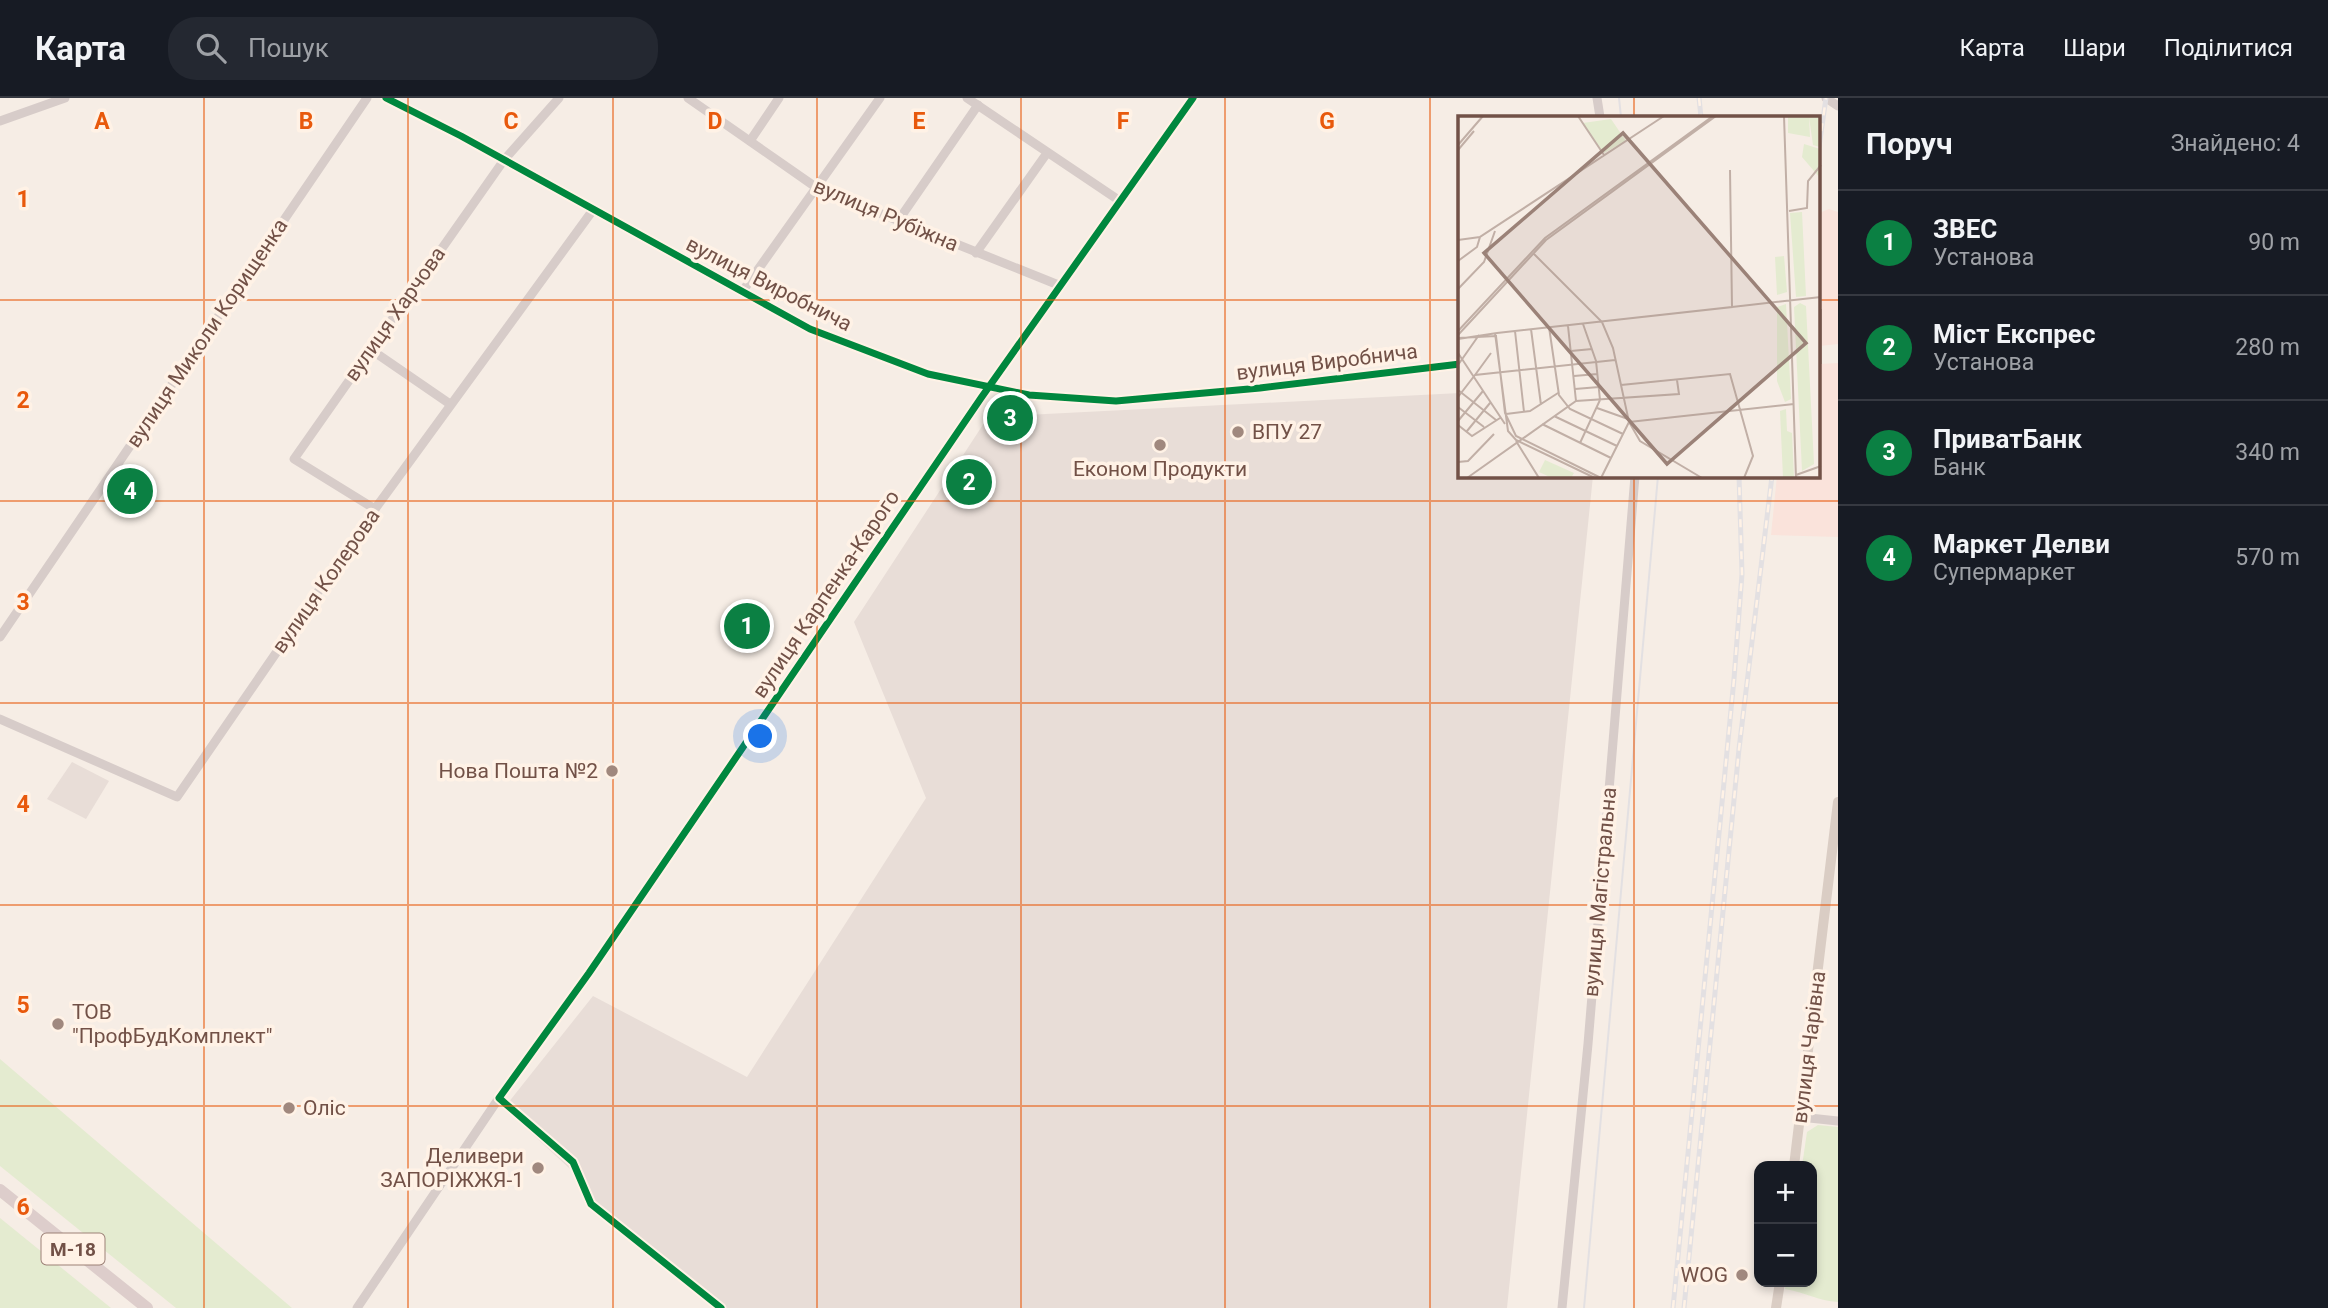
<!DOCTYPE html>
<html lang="uk">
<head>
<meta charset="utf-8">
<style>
  :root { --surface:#171b24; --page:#242831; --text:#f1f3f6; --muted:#9ea1a6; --line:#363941; --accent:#0b8043 }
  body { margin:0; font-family:Roboto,sans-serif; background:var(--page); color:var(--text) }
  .controls { position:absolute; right:21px; bottom:21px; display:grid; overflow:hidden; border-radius:14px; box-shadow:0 4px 10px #0003 }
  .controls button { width:63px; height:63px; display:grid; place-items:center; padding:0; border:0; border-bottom:2px solid var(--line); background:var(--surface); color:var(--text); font:35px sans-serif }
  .you { position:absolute; left:761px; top:639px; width:24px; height:24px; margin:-18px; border:5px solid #fff; border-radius:50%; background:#1a73e8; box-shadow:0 0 0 10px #1a73e833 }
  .badge { display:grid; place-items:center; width:46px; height:46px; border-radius:50%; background:var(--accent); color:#fff; font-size:23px; font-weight:700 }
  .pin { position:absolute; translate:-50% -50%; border:4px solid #fff; box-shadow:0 2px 7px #0006 }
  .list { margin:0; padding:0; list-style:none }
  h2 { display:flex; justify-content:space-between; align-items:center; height:91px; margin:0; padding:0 28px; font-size:30px }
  h2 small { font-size:23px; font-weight:400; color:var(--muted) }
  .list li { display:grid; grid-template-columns:46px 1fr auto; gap:21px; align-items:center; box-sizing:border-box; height:105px; padding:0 28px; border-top:2px solid var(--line) }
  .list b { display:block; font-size:26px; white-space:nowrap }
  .list p { margin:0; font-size:23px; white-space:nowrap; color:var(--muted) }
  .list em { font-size:23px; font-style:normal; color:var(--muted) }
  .icon { flex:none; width:38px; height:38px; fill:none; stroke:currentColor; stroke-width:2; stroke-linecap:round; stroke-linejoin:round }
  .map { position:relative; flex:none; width:1838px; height:1210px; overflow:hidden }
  header { display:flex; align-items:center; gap:42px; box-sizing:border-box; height:98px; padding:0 35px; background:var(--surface); border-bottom:2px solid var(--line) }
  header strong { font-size:33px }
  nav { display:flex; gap:38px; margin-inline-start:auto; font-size:24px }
  .search { width:490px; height:63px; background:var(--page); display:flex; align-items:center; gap:18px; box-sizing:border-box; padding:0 24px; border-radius:28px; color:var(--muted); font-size:26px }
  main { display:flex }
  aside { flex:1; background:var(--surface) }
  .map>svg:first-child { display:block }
</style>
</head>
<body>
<header>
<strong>Карта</strong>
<div class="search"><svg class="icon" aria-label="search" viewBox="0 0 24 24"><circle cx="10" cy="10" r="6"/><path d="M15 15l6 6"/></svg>Пошук</div>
<nav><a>Карта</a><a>Шари</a><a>Поділитися</a></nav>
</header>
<main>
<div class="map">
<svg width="1838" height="1210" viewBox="0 0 1838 1210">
  <rect width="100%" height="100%" fill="#f6ede5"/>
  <!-- commercial -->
  <g fill="#fae3db">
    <path d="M 1829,111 L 1838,114 L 1838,246 L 1819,248 L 1819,115 Z"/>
    <path d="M 1838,265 L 1838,439 L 1771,437 L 1777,378 L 1819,378 L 1819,266 Z"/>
  </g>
  <!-- industrial -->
  <g fill="#e8ddd7">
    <path d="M 1460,295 L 1460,378 L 1593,378 L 1507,1210 L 718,1210 L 597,1112 L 581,1081 L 504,1010 L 593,898 L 747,979 L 926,700 L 854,524 L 988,319 Z"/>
    <path d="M 72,664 L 109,683 L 86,721 L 47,701 Z"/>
  </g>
  <!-- green -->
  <g fill="#e4ebd0">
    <path d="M 0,961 L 292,1210 L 176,1210 L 0,1068 Z"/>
    <path d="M 1818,1027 L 1838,1029 L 1838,1204 C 1818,1203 1805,1194 1785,1191 L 1786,1184 L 1812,1184 L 1812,1068 L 1802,1068 L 1807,1034 Z"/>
    <path d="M 0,1120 L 111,1210 L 0,1210 Z"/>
  </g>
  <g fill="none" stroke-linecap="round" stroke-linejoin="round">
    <!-- minor -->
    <g stroke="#d7ccc9" stroke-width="9">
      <path d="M 386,0 L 461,38 L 810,231 L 928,276 L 1029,297 L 1116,303 L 1260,290 L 1460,266"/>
      <path d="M 688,0 L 817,90 L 1061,188"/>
      <path d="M 967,0 L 1120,103"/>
      <path d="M 1597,0 L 1600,19"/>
      <path d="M 1826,0 L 1838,8"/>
      <path d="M 0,23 L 65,0"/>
      <path d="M 750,43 L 779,0"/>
      <path d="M 898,123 L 978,7"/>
      <path d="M 976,155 L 1047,55"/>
      <path d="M 742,194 L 880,0"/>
      <path d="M 370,251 L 450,306"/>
      <path d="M 375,411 L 294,361 L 504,62 L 559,0"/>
      <path d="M 0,539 L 367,0"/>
      <path d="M 0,621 L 177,699 L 375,411 L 593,112"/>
      <path d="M 1800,1019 L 1838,1023"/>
      <path d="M 357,1210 L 499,1000"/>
      <path d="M 721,1210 L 591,1106 L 573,1064 L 499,1000 L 589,875 L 981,300 L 1193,0"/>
      <path d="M 1562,1210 L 1588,946 L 1635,378"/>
    </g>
    <!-- major -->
    <g stroke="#dacdc4" stroke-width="10">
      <path d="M 1794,1068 L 1838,704"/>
      <path d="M 1776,1210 L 1780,1184"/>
    </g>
    <!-- highway -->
    <path stroke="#ddcdcb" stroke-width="12" d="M 0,1092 L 147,1210"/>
    <!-- tram -->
    <g stroke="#e3e0e2" stroke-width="2">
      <path d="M 1619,0 L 1621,19"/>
      <path d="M 1584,1210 L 1658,378"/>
    </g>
    <defs>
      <g id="rail">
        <path d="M 1699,0 L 1701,19"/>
        <path d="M 1819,49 L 1826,0"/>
        <path d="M 1673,1210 L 1734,581 L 1742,476 L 1739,378"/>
        <path d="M 1684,1210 L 1739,651 L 1772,378"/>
      </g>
    </defs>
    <!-- rail casing -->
    <use href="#rail" stroke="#e3e0e2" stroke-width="5"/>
    <!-- rail -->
    <use href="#rail" stroke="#fff2e6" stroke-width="2.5" stroke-dasharray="8" stroke-linecap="butt"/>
    <defs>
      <g id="cycleway">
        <path d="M 386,0 L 461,38 L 810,231 L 928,276 L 1029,297 L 1116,303 L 1260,290 L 1460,266"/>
        <path d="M 721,1210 L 591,1106 L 573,1064 L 499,1000 L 589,875 L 981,300 L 1193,0"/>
      </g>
    </defs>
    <!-- cycleway casing -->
    <use href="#cycleway" stroke="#fff2e6" stroke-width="11"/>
    <!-- cycleway -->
    <use href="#cycleway" stroke="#00873e" stroke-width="7"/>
  </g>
  <!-- grid -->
  <path fill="none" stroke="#e8590c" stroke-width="2" stroke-opacity="0.55" d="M 204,0 L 204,1210M 408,0 L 408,1210M 613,0 L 613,1210M 817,0 L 817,1210M 1021,0 L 1021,1210M 1225,0 L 1225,1210M 1430,0 L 1430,1210M 1634,0 L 1634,19M 0,202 L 1460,202M 1819,202 L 1838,202M 1634,378 L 1634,1210M 0,403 L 1838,403M 0,605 L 1838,605M 0,807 L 1838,807M 0,1008 L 1838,1008"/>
  <!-- markers -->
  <g fill="#a0887e" stroke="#fff2e6" stroke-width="2.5">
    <circle cx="1238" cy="334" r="7"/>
    <circle cx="1160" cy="347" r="7"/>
    <circle cx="612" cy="673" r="7"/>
    <circle cx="58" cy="926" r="7"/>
    <circle cx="289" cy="1010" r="7"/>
    <circle cx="538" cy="1070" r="7"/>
    <circle cx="1742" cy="1177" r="7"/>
  </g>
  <g text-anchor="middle" stroke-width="7" stroke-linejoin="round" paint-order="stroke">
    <!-- shield labels -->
    <rect fill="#fff2e6" stroke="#9c8177" stroke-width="2" x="41.5" y="1135.5" width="63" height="31" rx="5"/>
    <g font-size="19" font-weight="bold" fill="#725147">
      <text x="73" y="1158">М-18</text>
    </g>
    <!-- street labels -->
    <g font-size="21" fill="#725147" stroke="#fff2e6">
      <text transform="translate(886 117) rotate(23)" y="7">вулиця Рубіжна</text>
      <text transform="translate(769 186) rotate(27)" y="7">вулиця Виробнича</text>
      <text transform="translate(395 216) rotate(-55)" y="7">вулиця Харчова</text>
      <text transform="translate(207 235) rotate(-56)" y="7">вулиця Миколи Корищенка</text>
      <text transform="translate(1327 264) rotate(-7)" y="7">вулиця Виробнича</text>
      <text transform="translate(326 483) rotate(-55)" y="7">вулиця Колерова</text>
      <text transform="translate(826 496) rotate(-56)" y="7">вулиця Карпенка-Карого</text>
      <text transform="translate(1600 794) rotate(-85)" y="7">вулиця Магістральна</text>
      <text transform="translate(1809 949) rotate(-83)" y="7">вулиця Чарівна</text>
    </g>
    <!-- poi labels -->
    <g font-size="21" fill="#725147" stroke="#fff2e6" text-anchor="start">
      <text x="1252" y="341">ВПУ 27</text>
      <text x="1160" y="378" text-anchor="middle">Економ Продукти</text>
      <text x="598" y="680" text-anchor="end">Нова Пошта №2</text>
      <text x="72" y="921">ТОВ<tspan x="72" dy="24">"ПрофБудКомплект"</tspan></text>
      <text x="303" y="1017">Оліс</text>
      <text x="524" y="1065" text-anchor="end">Деливери<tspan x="524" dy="24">ЗАПОРІЖЖЯ-1</tspan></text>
      <text x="1728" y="1184" text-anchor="end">WOG</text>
    </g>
  </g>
  <!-- overview -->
  <g transform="translate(1458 18)">
    <rect width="362" height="362" fill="#f6ede5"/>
    <path d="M 330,0 L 362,0 L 362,31 L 355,29 L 351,1 L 352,21 L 330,17 ZM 153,3 L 168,25 L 146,37 L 125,7 ZM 346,28 L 362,33 L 362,62 L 344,41 ZM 344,96 L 348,180 L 338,181 L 332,97 ZM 326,140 L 329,176 L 319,179 L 317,141 ZM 342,187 L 348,190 L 356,348 L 344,355 L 336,191 ZM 328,188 L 333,283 L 327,286 L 319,265 L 319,191 ZM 328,293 L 329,315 L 334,317 L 336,362 L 325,362 L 322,295 ZM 87,344 L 116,357 L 113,362 L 94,362 L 81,356 Z" fill="#e4ebd0"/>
    <path fill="none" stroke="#c1afa6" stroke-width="2" d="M 120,0 L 146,39M 326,0 L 338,362M 0,29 L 25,0M 0,34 L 16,15M 331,95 L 349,92 L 350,65 L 363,49M 0,124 L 22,121M 75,137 L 144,206 L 155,232 L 171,306 L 182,325 L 244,362M 0,145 L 19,131 L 22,121 L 206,0M 0,173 L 26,146 L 37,115M 274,191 L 363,181M 363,193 L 363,248M 110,210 L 118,285M 91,211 L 101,279 L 112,293 L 165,318M 73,213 L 83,289M 0,215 L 87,122 L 255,0M 57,215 L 66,296M 37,217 L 50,315 L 58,324 L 137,362M 39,217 L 274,191 L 272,54M 0,219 L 88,124 L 258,0M 0,222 L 38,220 L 47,297 L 58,320 L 143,362M 0,223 L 39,217M 113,235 L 134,233M 0,237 L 47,308M 0,249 L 21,219M 17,259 L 33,237M 116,260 L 139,258M 163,269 L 272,258 L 295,340 L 286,362M 117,273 L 141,271M 0,274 L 38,304M 0,281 L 17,259 L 157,244M 0,291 L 26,311M 139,292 L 170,303M 48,298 L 72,295 L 100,277M 96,300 L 159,330M 0,305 L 25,275M 171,306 L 336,288M 84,308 L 153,342M 0,309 L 14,320 L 42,302M 9,315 L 32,287M 58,325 L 81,362M 122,327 L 142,284 L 138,245 L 125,208M 0,346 L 10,345 L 36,318M 338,359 L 363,350M 9,362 L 118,285 L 221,278 L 219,264M 143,362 L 171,306"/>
    <path fill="#9b8278" fill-opacity="0.15" stroke="#9b8278" stroke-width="3.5" d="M 165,17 L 348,227 L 209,348 L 26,137 Z"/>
    <rect width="362" height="362" fill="none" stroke="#725147" stroke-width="3.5"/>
  </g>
  <g font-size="23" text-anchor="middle" font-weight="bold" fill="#e8590c" stroke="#fff2e6" stroke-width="7" stroke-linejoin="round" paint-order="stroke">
    <text x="102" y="31">A</text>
    <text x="306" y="31">B</text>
    <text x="511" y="31">C</text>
    <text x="715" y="31">D</text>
    <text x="919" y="31">E</text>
    <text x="1123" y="31">F</text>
    <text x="1327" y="31">G</text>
    <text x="23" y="109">1</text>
    <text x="23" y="310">2</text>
    <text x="23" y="512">3</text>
    <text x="23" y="714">4</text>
    <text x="23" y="915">5</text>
    <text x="23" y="1117">6</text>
  </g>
</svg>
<div class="controls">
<button>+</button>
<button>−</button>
</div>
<div class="you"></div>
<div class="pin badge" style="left:747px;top:528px">1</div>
<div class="pin badge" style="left:969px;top:384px">2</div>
<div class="pin badge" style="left:1010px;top:320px">3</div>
<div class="pin badge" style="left:130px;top:393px">4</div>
</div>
<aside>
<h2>Поруч<small>Знайдено: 4</small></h2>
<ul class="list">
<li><span class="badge">1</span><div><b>ЗВЕС</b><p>Установа</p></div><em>90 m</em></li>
<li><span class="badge">2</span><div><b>Мiст Експрес</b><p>Установа</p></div><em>280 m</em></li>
<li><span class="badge">3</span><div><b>ПриватБанк</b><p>Банк</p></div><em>340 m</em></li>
<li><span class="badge">4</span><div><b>Маркет Делви</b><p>Супермаркет</p></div><em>570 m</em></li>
</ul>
</aside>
</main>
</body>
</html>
